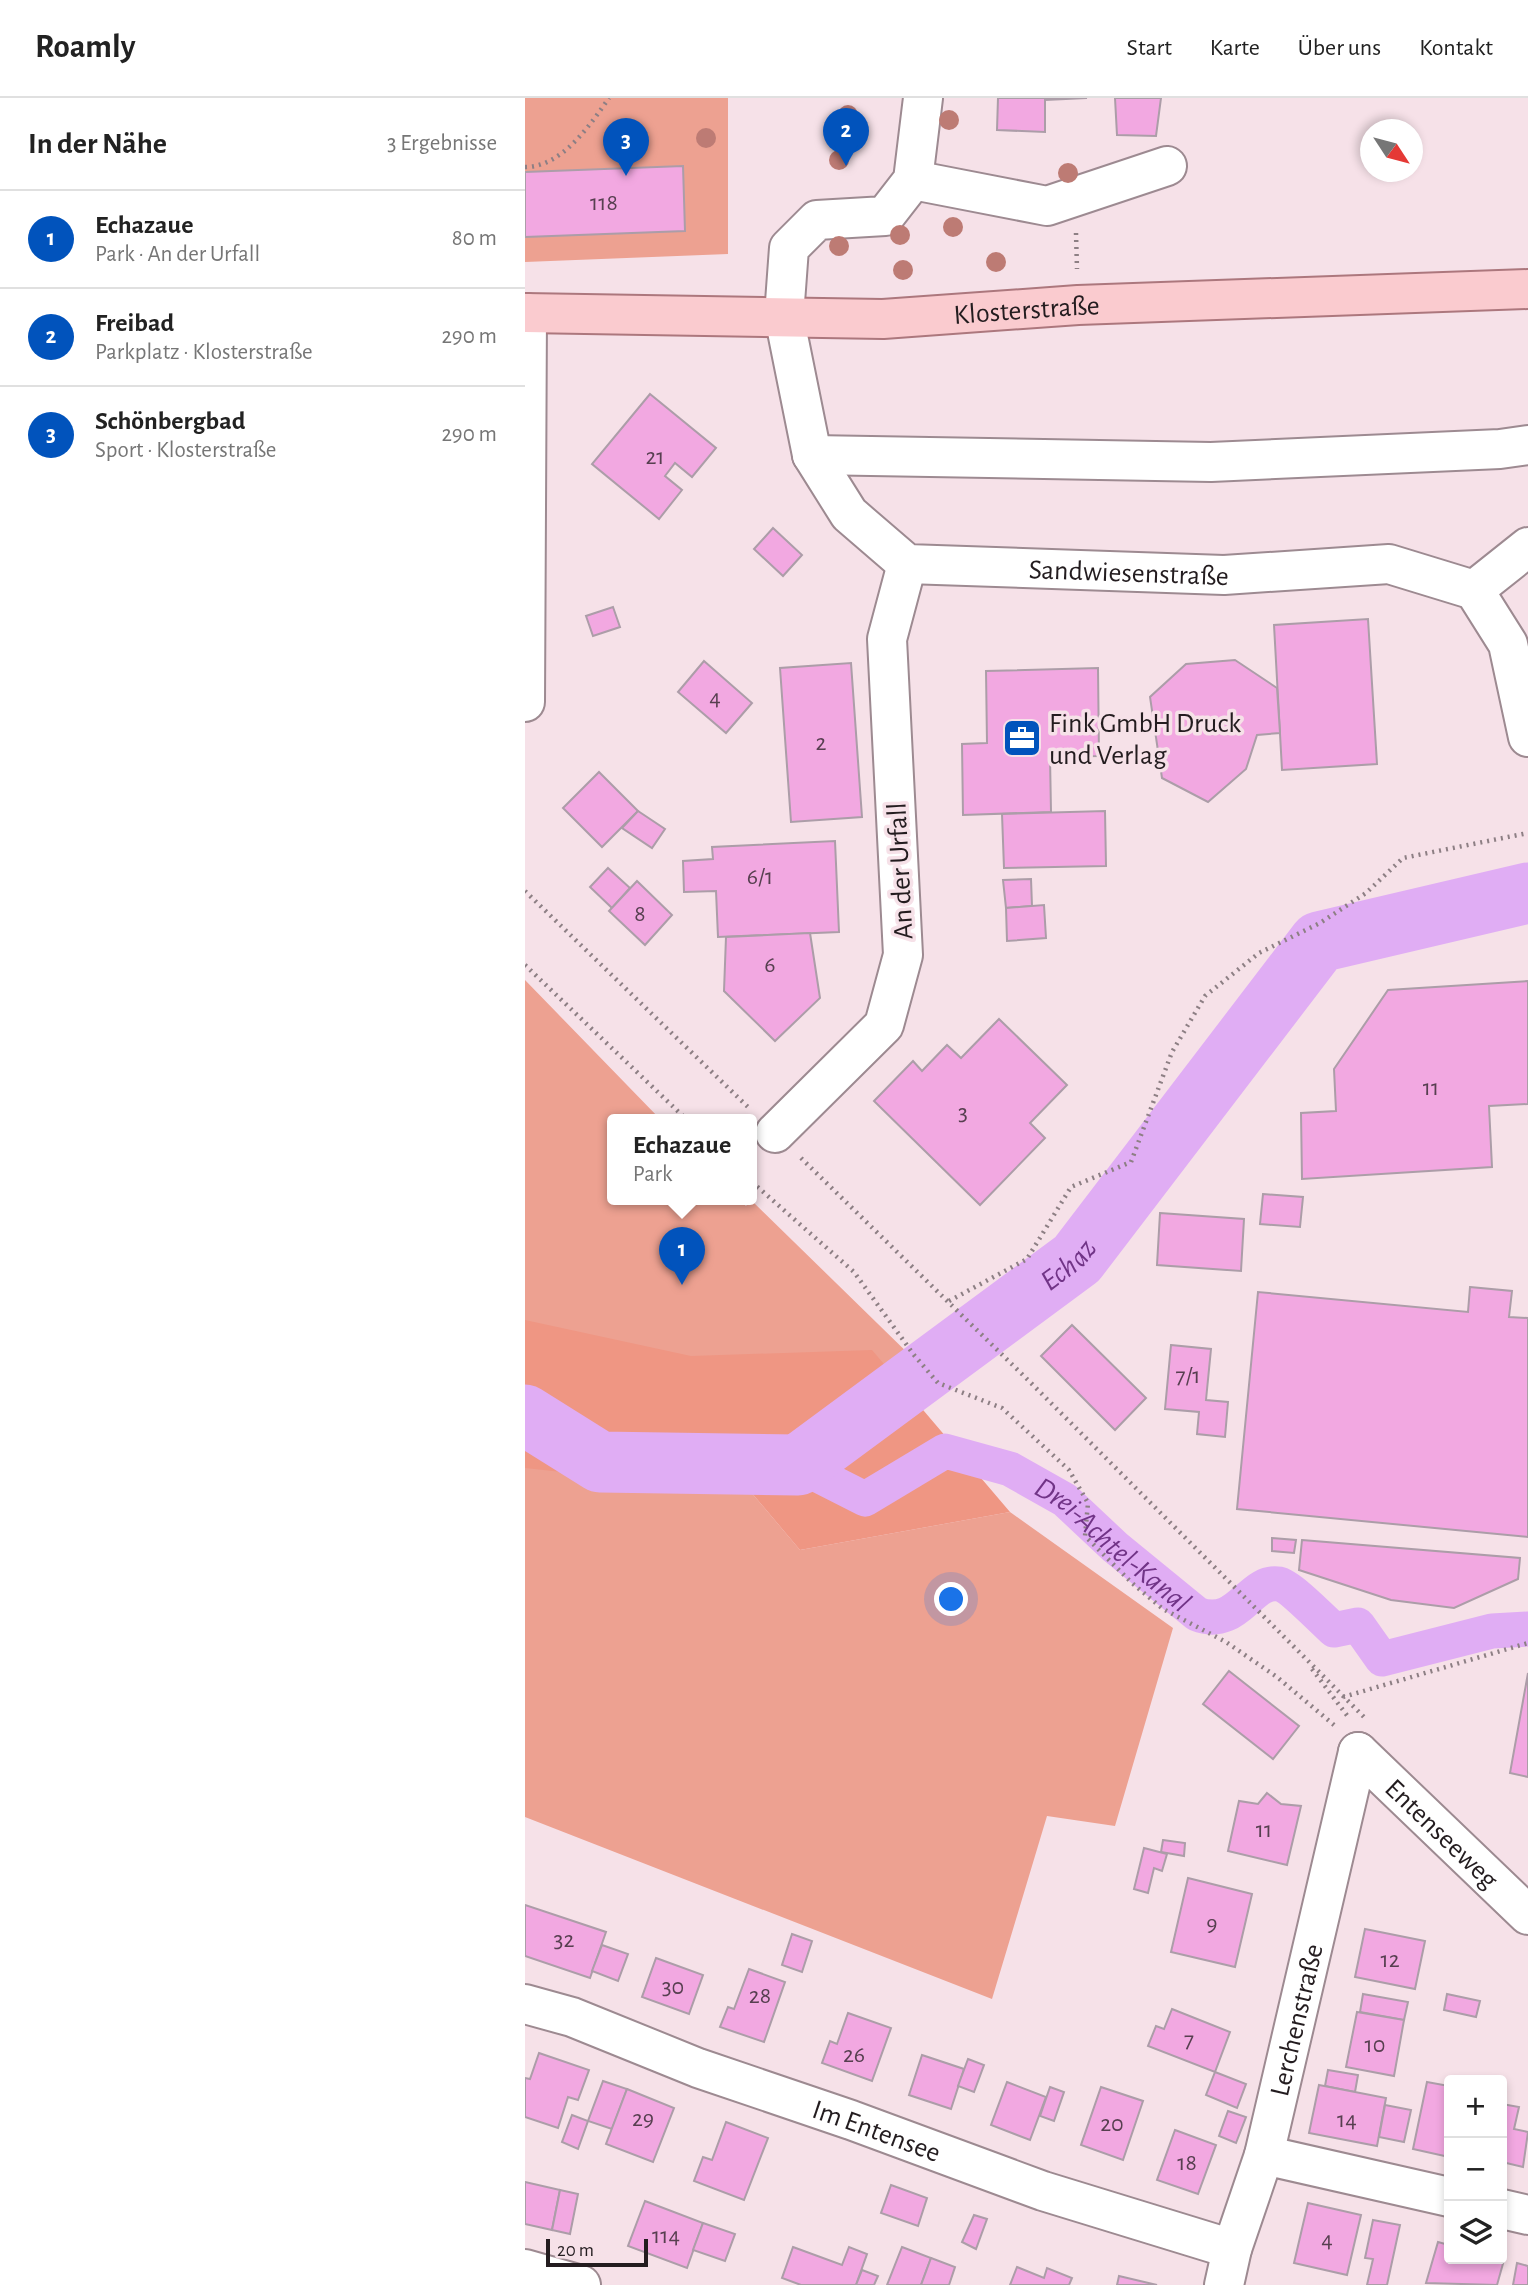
<!DOCTYPE html>
<html lang="de">
<head>
<meta charset="utf-8">
<style>
  :root { --surface:#fff; --page:#f2f2f2; --text:#222; --muted:#767676; --line:#e0e0e0; --accent:#0153bc }
  body { margin:0; font-family:"Alegreya Sans",sans-serif; background:var(--page); color:var(--text) }
  .controls { position:absolute; right:21px; bottom:21px; display:grid; overflow:hidden; border-radius:7px; box-shadow:0 4px 10px #0003 }
  .controls button { width:63px; height:63px; display:grid; place-items:center; padding:0; border:0; border-bottom:2px solid var(--line); background:var(--surface); color:var(--text); font:35px sans-serif }
  .compass { position:absolute; left:835px; top:21px; width:63px; height:63px; border-radius:50%; background:var(--surface); box-shadow:0 4px 10px #0003; rotate:126deg }
  .scale { position:absolute; left:21px; bottom:18px; width:102px; box-sizing:border-box; padding-left:7px; border:4px solid #231c1f; border-top:0; font-size:19px; line-height:24px; white-space:nowrap; color:#231c1f; -webkit-text-stroke:5px #f6e1e8; paint-order:stroke }
  .you { position:absolute; left:427px; top:1502px; width:24px; height:24px; margin:-18px; border:5px solid #fff; border-radius:50%; background:#1a73e8; box-shadow:0 0 0 10px #1a73e833 }
  .badge { display:grid; place-items:center; width:46px; height:46px; border-radius:50%; background:var(--accent); color:#fff; font-size:23px; font-weight:700 }
  .pin { position:absolute; translate:-50% -58px; filter:drop-shadow(0 2px 4px #0008) }
  .pin::after { content:''; position:absolute; top:37px; width:24px; height:21px; background:inherit; clip-path:polygon(0 0,100% 0,50% 100%) }
  .popup { position:absolute; left:82px; top:1016px; width:150px; height:91px; box-sizing:border-box; display:grid; place-content:center; border-radius:7px; background:var(--surface); filter:drop-shadow(0 2px 5px #0005); font-size:23px; white-space:nowrap; color:var(--muted) }
  .popup b { font-size:26px; color:var(--text) }
  .popup::after { content:''; position:absolute; left:50%; top:100%; margin-left:-14px; border:14px solid transparent; border-top-color:var(--surface) }
  .list { margin:0; padding:0; list-style:none }
  h2 { display:flex; justify-content:space-between; align-items:center; height:91px; margin:0; padding:0 28px; font-size:30px }
  h2 small { font-size:23px; font-weight:400; color:var(--muted) }
  .list li { display:grid; grid-template-columns:46px 1fr auto; gap:21px; align-items:center; box-sizing:border-box; height:98px; padding:0 28px; border-top:2px solid var(--line) }
  .list b { display:block; font-size:26px; white-space:nowrap }
  .list p { margin:0; font-size:23px; white-space:nowrap; color:var(--muted) }
  .list em { font-size:23px; font-style:normal; color:var(--muted) }
  .icon { flex:none; width:38px; height:38px; fill:none; stroke:currentColor; stroke-width:2; stroke-linecap:round; stroke-linejoin:round }
  .map { position:relative; flex:none; width:1003px; height:2187px; overflow:hidden }
  header { display:flex; align-items:center; gap:42px; box-sizing:border-box; height:98px; padding:0 35px; background:var(--surface); border-bottom:2px solid var(--line) }
  header strong { font-size:33px }
  nav { display:flex; gap:38px; margin-inline-start:auto; font-size:24px }
  main { display:flex }
  aside { flex:1; background:var(--surface) }
  .map>svg:first-child { display:block }
</style>
</head>
<body>
<header>
<strong>Roamly</strong>
<nav><a>Start</a><a>Karte</a><a>Über uns</a><a>Kontakt</a></nav>
</header>
<main>
<aside>
<h2>In der Nähe<small>3 Ergebnisse</small></h2>
<ul class="list">
<li><span class="badge">1</span><div><b>Echazaue</b><p>Park · An der Urfall</p></div><em>80 m</em></li>
<li><span class="badge">2</span><div><b>Freibad</b><p>Parkplatz · Klosterstraße</p></div><em>290 m</em></li>
<li><span class="badge">3</span><div><b>Schönbergbad</b><p>Sport · Klosterstraße</p></div><em>290 m</em></li>
</ul>
</aside>
<div class="map">
<svg width="1003" height="2187" viewBox="0 0 1003 2187">
  <rect width="100%" height="100%" fill="#f6e1e8"/>
  <!-- green -->
  <g fill="#eda191">
    <path d="M 0,0 L 203,0 L 203,156 L 0,164 Z"/>
    <path d="M 0,882 L 135,1021 L 87,1021 L 87,1101 L 214,1101 L 221,1108 L 226,1102 L 394,1266 L 207,1294 L 146,1382 L 220,1387 L 275,1452 L 485,1414 L 648,1530 L 590,1728 L 522,1718 L 467,1901 L 0,1719 Z"/>
  </g>
  <!-- forest -->
  <path fill="#ef9683" d="M 0,1222 L 166,1258 L 347,1252 L 485,1414 L 275,1452 L 220,1387 L 55,1376 L 0,1370 Z"/>
  <g fill="none" stroke-linecap="round" stroke-linejoin="round">
    <!-- canal -->
    <path stroke="#e0adf4" stroke-width="35" id="s1" d="M 273,1367 L 340,1401 L 420,1353 L 485,1371 L 540,1402 L 590,1449 L 672,1516 C 713,1532 725,1481 754,1486 C 765,1488 799,1523 809,1532 L 833,1527 L 857,1561 L 967,1533 L 1003,1531"/>
    <!-- river -->
    <path stroke="#e0adf4" stroke-width="61" id="s2" d="M 0,1317 L 75,1364 L 273,1367 L 552,1161 L 794,844 L 1003,795"/>
  </g>
  <!-- building -->
  <g fill="#f2a8e1" stroke="#ac9da8" stroke-width="2">
    <path d="M 473,0 L 562,0 L 520,2 L 520,34 L 472,32 Z"/>
    <path d="M 590,0 L 636,0 L 631,38 L 592,37 Z"/>
    <path d="M 158,68 L 160,133 L 0,139 L 0,74 Z"/>
    <path d="M 125,296 L 191,350 L 167,379 L 150,365 L 140,378 L 157,392 L 134,421 L 67,366 Z"/>
    <path d="M 248,430 L 277,457 L 258,478 L 229,451 Z"/>
    <path d="M 88,509 L 95,529 L 68,538 L 61,518 Z"/>
    <path d="M 843,521 L 852,666 L 757,672 L 749,527 Z"/>
    <path d="M 710,562 L 752,590 L 755,635 L 732,637 L 721,671 L 683,704 L 637,680 L 625,599 L 661,566 Z"/>
    <path d="M 179,563 L 227,605 L 201,635 L 153,594 Z"/>
    <path d="M 326,565 L 337,719 L 266,724 L 255,570 Z"/>
    <path d="M 573,570 L 574,658 L 525,659 L 526,714 L 438,717 L 437,646 L 462,645 L 461,573 Z"/>
    <path d="M 74,674 L 113,713 L 77,749 L 38,710 Z"/>
    <path d="M 113,713 L 140,731 L 127,750 L 97,730 Z"/>
    <path d="M 580,713 L 581,768 L 479,770 L 477,716 Z"/>
    <path d="M 310,743 L 314,834 L 193,839 L 191,793 L 159,794 L 158,763 L 188,761 L 187,749 Z"/>
    <path d="M 83,770 L 105,790 L 87,810 L 65,789 Z"/>
    <path d="M 506,781 L 507,808 L 481,810 L 478,782 Z"/>
    <path d="M 112,783 L 147,817 L 120,847 L 84,813 Z"/>
    <path d="M 519,807 L 521,840 L 482,843 L 481,810 Z"/>
    <path d="M 285,835 L 295,900 L 250,943 L 199,893 L 201,839 Z"/>
    <path d="M 1003,883 L 1003,1006 L 964,1008 L 967,1069 L 777,1081 L 776,1015 L 811,1013 L 809,971 L 863,892 Z"/>
    <path d="M 474,921 L 542,987 L 505,1025 L 520,1040 L 455,1107 L 349,1003 L 388,963 L 397,973 L 422,947 L 436,960 Z"/>
    <path d="M 738,1096 L 778,1099 L 775,1129 L 735,1126 Z"/>
    <path d="M 635,1115 L 719,1121 L 716,1173 L 632,1167 Z"/>
    <path d="M 945,1189 L 987,1193 L 984,1219 L 1003,1220 L 1003,1439 L 712,1411 L 733,1194 L 943,1214 Z"/>
    <path d="M 547,1227 L 621,1300 L 590,1332 L 516,1258 Z"/>
    <path d="M 646,1247 L 686,1251 L 681,1302 L 703,1304 L 700,1339 L 672,1336 L 674,1314 L 640,1311 Z"/>
    <path d="M 747,1440 L 771,1442 L 769,1455 L 747,1453 Z"/>
    <path d="M 777,1442 L 995,1460 L 993,1481 L 929,1510 L 866,1502 L 774,1472 Z"/>
    <path d="M 704,1573 L 774,1628 L 748,1661 L 678,1606 Z"/>
    <path d="M 1003,1575 L 1003,1679 L 985,1675 Z"/>
    <path d="M 742,1695 L 756,1706 L 776,1708 L 762,1767 L 703,1753 L 714,1703 L 733,1706 Z"/>
    <path d="M 638,1742 L 660,1745 L 659,1758 L 636,1754 Z"/>
    <path d="M 619,1750 L 642,1756 L 637,1773 L 629,1770 L 623,1795 L 609,1791 Z"/>
    <path d="M 663,1780 L 727,1796 L 710,1869 L 646,1854 Z"/>
    <path d="M 0,1807 L 81,1834 L 65,1880 L 0,1858 Z"/>
    <path d="M 840,1831 L 900,1843 L 890,1891 L 830,1879 Z"/>
    <path d="M 267,1836 L 287,1843 L 277,1874 L 257,1867 Z"/>
    <path d="M 77,1847 L 103,1856 L 93,1883 L 67,1873 Z"/>
    <path d="M 131,1860 L 178,1877 L 164,1916 L 117,1899 Z"/>
    <path d="M 224,1871 L 260,1884 L 239,1944 L 195,1929 L 203,1909 L 209,1911 Z"/>
    <path d="M 838,1896 L 883,1904 L 879,1922 L 835,1914 Z"/>
    <path d="M 922,1896 L 955,1903 L 951,1919 L 919,1912 Z"/>
    <path d="M 647,1911 L 705,1934 L 690,1974 L 623,1948 L 631,1928 L 639,1931 Z"/>
    <path d="M 832,1914 L 879,1922 L 869,1978 L 821,1969 Z"/>
    <path d="M 323,1915 L 366,1930 L 347,1983 L 297,1965 L 305,1943 L 312,1946 Z"/>
    <path d="M 14,1955 L 64,1972 L 53,2002 L 43,1999 L 33,2030 L 0,2019 L 0,1980 L 5,1981 Z"/>
    <path d="M 397,1957 L 439,1971 L 426,2011 L 384,1997 Z"/>
    <path d="M 443,1961 L 459,1967 L 449,1994 L 433,1988 Z"/>
    <path d="M 803,1972 L 833,1977 L 830,1994 L 800,1988 Z"/>
    <path d="M 690,1974 L 721,1986 L 712,2010 L 681,1997 Z"/>
    <path d="M 78,1983 L 102,1991 L 87,2031 L 63,2023 Z"/>
    <path d="M 482,1984 L 521,1999 L 505,2042 L 466,2027 Z"/>
    <path d="M 902,1984 L 924,1988 L 924,2059 L 888,2051 Z"/>
    <path d="M 794,1987 L 861,2000 L 852,2048 L 784,2035 Z"/>
    <path d="M 525,1989 L 539,1994 L 529,2023 L 515,2018 Z"/>
    <path d="M 576,1989 L 618,2003 L 598,2062 L 556,2047 Z"/>
    <path d="M 102,1991 L 149,2010 L 128,2064 L 81,2046 Z"/>
    <path d="M 977,2006 L 994,2009 L 989,2031 L 1003,2034 L 998,2069 L 977,2064 Z"/>
    <path d="M 860,2007 L 886,2012 L 879,2044 L 854,2039 Z"/>
    <path d="M 703,2013 L 721,2019 L 711,2045 L 694,2038 Z"/>
    <path d="M 47,2017 L 63,2023 L 53,2051 L 37,2044 Z"/>
    <path d="M 201,2024 L 243,2040 L 219,2102 L 169,2083 L 178,2059 L 187,2062 Z"/>
    <path d="M 650,2032 L 691,2047 L 673,2096 L 632,2082 Z"/>
    <path d="M 0,2084 L 35,2092 L 27,2132 L 0,2126 Z"/>
    <path d="M 366,2087 L 402,2100 L 393,2128 L 356,2115 Z"/>
    <path d="M 35,2092 L 53,2096 L 45,2136 L 27,2132 Z"/>
    <path d="M 120,2103 L 178,2125 L 162,2170 L 103,2148 Z"/>
    <path d="M 783,2105 L 836,2117 L 822,2177 L 769,2165 Z"/>
    <path d="M 449,2117 L 462,2121 L 451,2151 L 437,2144 Z"/>
    <path d="M 848,2122 L 875,2127 L 862,2187 L 842,2187 L 848,2161 L 840,2160 Z"/>
    <path d="M 178,2125 L 210,2136 L 200,2163 L 168,2152 Z"/>
    <path d="M 913,2144 L 924,2147 L 924,2161 L 979,2162 L 972,2187 L 901,2185 Z"/>
    <path d="M 268,2149 L 317,2167 L 324,2149 L 342,2156 L 331,2187 L 276,2187 L 257,2180 Z"/>
    <path d="M 377,2149 L 406,2160 L 396,2187 L 362,2187 Z"/>
    <path d="M 406,2160 L 430,2169 L 424,2187 L 396,2187 Z"/>
    <path d="M 992,2165 L 1003,2168 L 1003,2187 L 988,2187 Z"/>
    <path d="M 492,2169 L 519,2180 L 522,2170 L 547,2180 L 544,2187 L 485,2187 Z"/>
    <path d="M 337,2172 L 353,2178 L 349,2187 L 331,2187 Z"/>
    <path d="M 594,2178 L 632,2187 L 592,2187 Z"/>
  </g>
  <g fill="none" stroke-linecap="round" stroke-linejoin="round">
    <defs>
      <g id="minor">
        <path id="s3" d="M 398,0 L 388,82 L 360,118 L 292,122 L 264,150 L 259,218 L 287,357 L 324,416 L 382,466 L 699,477 L 864,466 L 949,492 L 983,546 L 1003,639"/>
        <path d="M 388,82 L 522,108 L 642,68"/>
        <path d="M 287,357 L 686,364 L 975,351 L 1003,347"/>
        <path d="M 949,492 L 1003,449"/>
        <path d="M 0,604 L 2,215"/>
        <path d="M 250,1035 L 359,927 L 378,857 L 362,541 L 382,466"/>
        <path id="s4" d="M 833,1654 L 1003,1817"/>
        <path id="s5" d="M 0,1906 L 47,1919 L 173,1970 L 326,2022 L 518,2093 L 707,2151"/>
        <path d="M 739,2057 L 924,2099"/>
        <path d="M 977,2111 L 1003,2117"/>
        <path d="M 0,2171 L 56,2187"/>
        <path id="s6" d="M 699,2187 L 707,2151 L 739,2057 L 833,1654"/>
      </g>
      <g id="major">
        <path id="s7" d="M 0,215 L 358,221 L 553,207 L 1003,191"/>
      </g>
    </defs>
    <!-- minor casing -->
    <use href="#minor" stroke="#9d8a91" stroke-width="42"/>
    <!-- major casing -->
    <use href="#major" stroke="#ac777d" stroke-width="42"/>
    <!-- path -->
    <g stroke="#8d7f84" stroke-width="4.5" stroke-dasharray="2 5" stroke-linecap="butt">
      <path d="M 0,69 C 37,69 65,27 84,0"/>
      <path d="M 551,135 L 552,171"/>
      <path d="M 0,793 L 225,1011"/>
      <path d="M 0,867 L 161,1021"/>
      <path d="M 276,1060 L 503,1282 L 839,1619"/>
      <path d="M 227,1084 L 329,1174 L 389,1257 L 413,1285 L 477,1310 L 544,1372 L 563,1405 L 560,1438 L 607,1485 L 638,1511 L 701,1544 L 752,1579 L 809,1627"/>
      <path d="M 424,1203 L 502,1161 L 546,1089 L 606,1064 L 647,954 L 680,898 L 734,855 L 795,825 L 841,795 L 878,760 L 1003,735"/>
      <path d="M 787,1571 L 824,1620"/>
      <path d="M 818,1599 L 1003,1545"/>
    </g>
    <!-- minor -->
    <use href="#minor" stroke="#fff" stroke-width="38"/>
    <!-- major -->
    <use href="#major" stroke="#facbcf" stroke-width="38"/>
  </g>
  <!-- trees -->
  <g fill="#bd7b74">
    <circle cx="323" cy="17" r="10"/>
    <circle cx="424" cy="22" r="10"/>
    <circle cx="181" cy="40" r="10"/>
    <circle cx="314" cy="62" r="10"/>
    <circle cx="543" cy="75" r="10"/>
    <circle cx="428" cy="129" r="10"/>
    <circle cx="375" cy="137" r="10"/>
    <circle cx="314" cy="148" r="10"/>
    <circle cx="471" cy="164" r="10"/>
    <circle cx="378" cy="172" r="10"/>
  </g>
  <!-- icons -->
  <defs>
    <symbol id="office-square" viewBox="-11 -11 22 22"><rect x="-9" y="-9" width="18" height="18" rx="4" fill="#0153bc" stroke="#f6e1e8"/><path d="M-6-3h4V-5.5h4V-3h4V5H-6ZM-1-4.5V-3h2v-1.5ZM-6 0V1H6V0Z" fill="#fff"/></symbol>
  </defs>
  <g fill-rule="evenodd">
    <use href="#office-square" x="475" y="618" width="44" height="44"/>
  </g>
  <g text-anchor="middle" stroke-width="7" stroke-linejoin="round" paint-order="stroke">
    <!-- number labels -->
    <g font-size="24" fill="#573f50">
      <text x="79" y="112">118</text>
      <text x="130" y="366">21</text>
      <text x="190" y="607">4</text>
      <text x="296" y="652">2</text>
      <text x="235" y="786">6/1</text>
      <text x="115" y="823">8</text>
      <text x="245" y="874">6</text>
      <text x="906" y="997">11</text>
      <text x="438" y="1022">3</text>
      <text x="663" y="1285">7/1</text>
      <text x="739" y="1739">11</text>
      <text x="687" y="1833">9</text>
      <text x="39" y="1849">32</text>
      <text x="865" y="1869">12</text>
      <text x="148" y="1896">30</text>
      <text x="235" y="1905">28</text>
      <text x="664" y="1949">7</text>
      <text x="850" y="1954">10</text>
      <text x="329" y="1964">26</text>
      <text x="118" y="2028">29</text>
      <text x="822" y="2029">14</text>
      <text x="587" y="2033">20</text>
      <text x="662" y="2072">18</text>
      <text x="141" y="2145">114</text>
      <text x="802" y="2149">4</text>
    </g>
    <!-- street labels -->
    <g font-size="28" fill="#231c1f" stroke="#f6e1e8">
      <text dy="10" stroke="none"><textPath href="#s7" startOffset="502">Klosterstraße</textPath></text>
      <text dy="10" stroke="none"><textPath href="#s3" startOffset="814">Sandwiesenstraße</textPath></text>
      <text transform="translate(374 773) rotate(-93)" y="10">An der Urfall</text>
      <text dy="10" stroke="none"><textPath href="#s4" startOffset="117">Entenseeweg</textPath></text>
      <text dy="10" stroke="none"><textPath href="#s6" startOffset="275">Lerchenstraße</textPath></text>
      <text dy="10" stroke="none"><textPath href="#s5" startOffset="374">Im Entensee</textPath></text>
    </g>
    <!-- poi labels -->
    <g font-size="28" fill="#231c1f" stroke="#f6e1e8" text-anchor="start">
      <text x="524" y="634">Fink GmbH Druck<tspan x="524" dy="32">und Verlag</tspan></text>
    </g>
    <!-- water labels -->
    <g font-size="30" font-style="italic" fill="#713487" stroke="#f6e1e8">
      <text dy="10" stroke="none"><textPath href="#s2" startOffset="623">Echaz</textPath></text>
      <text dy="10" stroke="none"><textPath href="#s1" startOffset="364">Drei-Achtel-Kanal</textPath></text>
    </g>
  </g>
</svg>
<div class="controls">
<button>+</button>
<button>−</button>
<button><svg class="icon" aria-label="layers" viewBox="0 0 24 24"><path d="M12 4l9 5-9 5-9-5zM3 14l9 5 9-5"/></svg></button>
</div>
<svg class="compass" viewBox="-18 -18 36 36"><path d="M0-13l5 13h-10z" fill="#e53935"/><path d="M0 13l5-13h-10z" fill="#767676"/></svg>
<div class="scale">20 m</div>
<div class="you"></div>
<div class="pin badge" style="left:157px;top:1187px">1</div>
<div class="popup"><b>Echazaue</b>Park</div>
<div class="pin badge" style="left:321px;top:68px">2</div>
<div class="pin badge" style="left:101px;top:78px">3</div>
</div>
</main>
</body>
</html>
